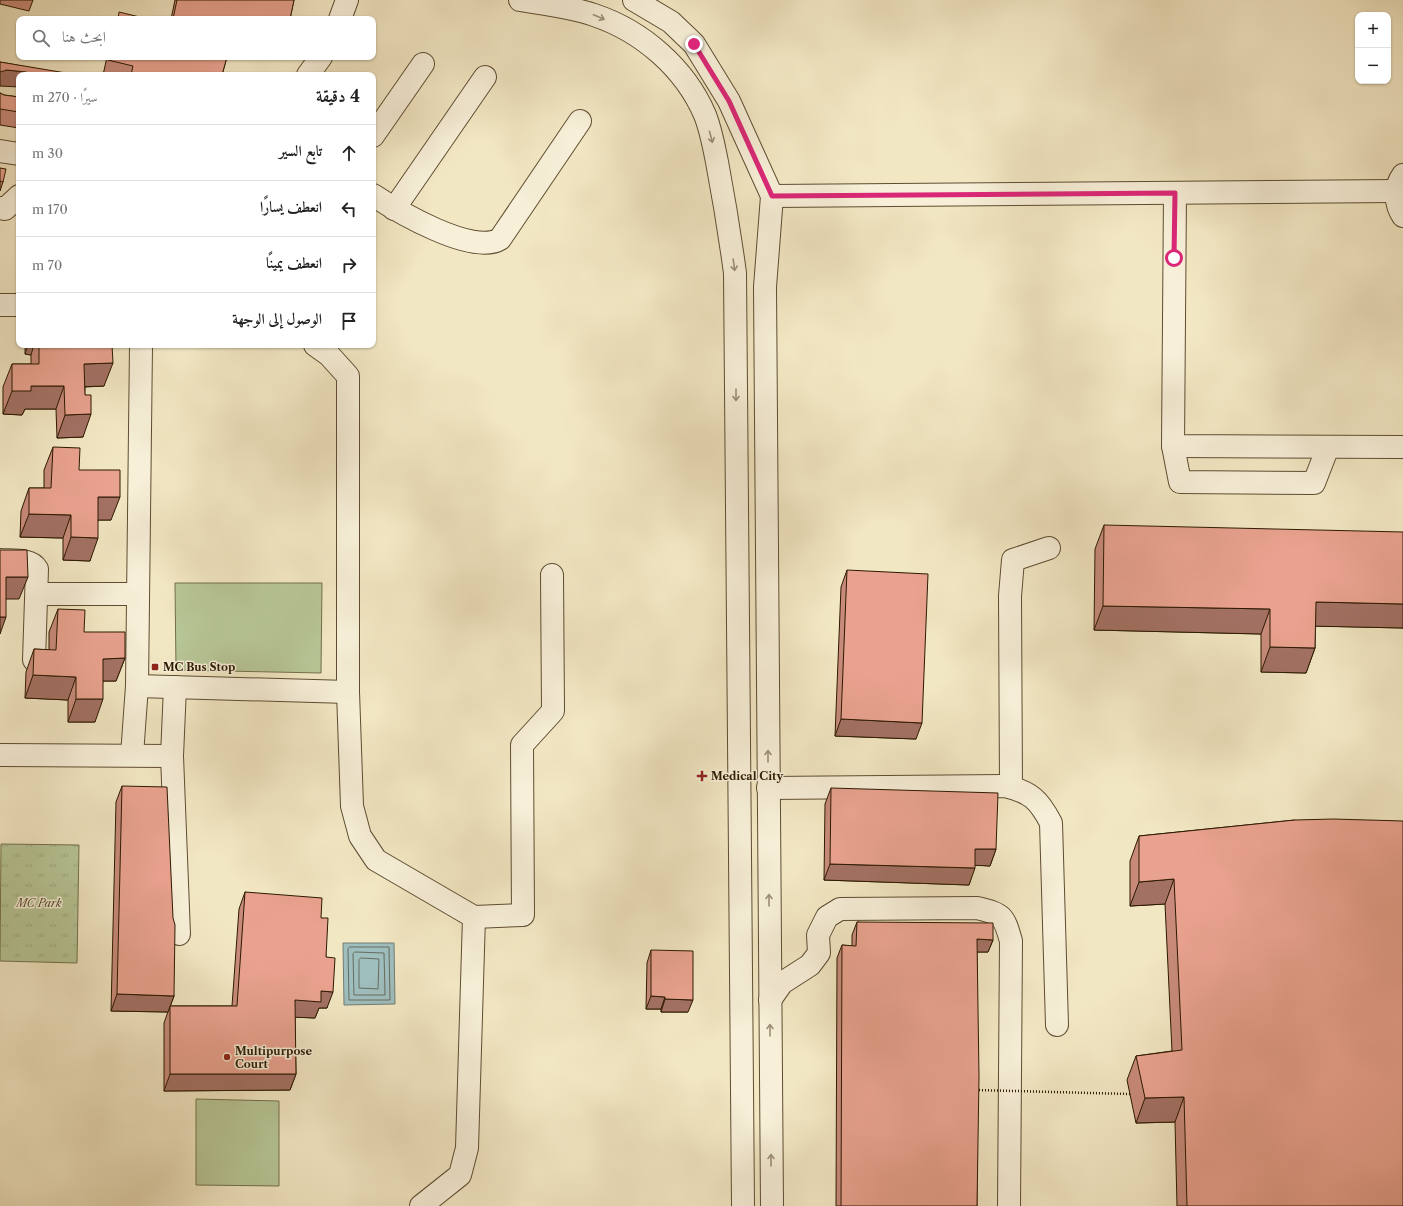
<!DOCTYPE html>
<html lang="ar">
<head>
<meta charset="utf-8">
<style>
  :root { --surface:#fff; --page:#f2f2f2; --text:#222; --muted:#767676; --line:#e0e0e0 }
  body { margin:0; font-family:"Libre Caslon Text",Amiri,serif; background:var(--page); color:var(--text); direction:rtl }
  .controls { position:absolute; right:12px; top:12px; display:grid; overflow:hidden; border-radius:8px; box-shadow:0 1px 3px #0004 }
  .controls button { width:36px; height:36px; display:grid; place-items:center; padding:0; border:0; border-bottom:1px solid var(--line); background:var(--surface); color:var(--text); font:20px sans-serif }
  .stop { position:absolute; width:12px; height:12px; margin:-9px; border:3px solid #db2777; border-radius:50%; background:#fff }
  .stop.end { background:#db2777; border-color:#fff; box-shadow:0 1px 4px #0008 }
  .list { margin:0; padding:0; list-style:none }
  h2 { display:flex; justify-content:space-between; align-items:center; height:52px; margin:0; padding:0 16px; font-size:17px }
  h2 small { font-size:13px; font-weight:400; color:var(--muted) }
  .list li { display:grid; grid-template-columns:26px 1fr auto; gap:12px; align-items:center; box-sizing:border-box; height:56px; padding:0 16px; border-top:1px solid var(--line) }
  .list b { display:block; font-size:15px; white-space:nowrap }
  .list em { font-size:13px; font-style:normal; color:var(--muted) }
  .icon { flex:none; width:22px; height:22px; fill:none; stroke:currentColor; stroke-width:2; stroke-linecap:round; stroke-linejoin:round }
  .map { position:relative; flex:none; width:1403px; height:1206px; overflow:hidden; direction:ltr }
  .search { position:absolute; background:var(--surface); box-shadow:0 1px 3px #0004; left:16px; top:16px; width:360px; height:44px; display:flex; align-items:center; gap:10px; box-sizing:border-box; padding:0 14px; border-radius:8px; color:var(--muted); font-size:15px }
  .panel { position:absolute; background:var(--surface); box-shadow:0 1px 3px #0004; left:16px; top:72px; width:360px; height:276px; border-radius:8px; direction:rtl }
  .map>svg:first-child { display:block }
</style>
</head>
<body>
<div class="map">
<svg width="1403" height="1206" viewBox="0 0 1403 1206">
  <defs>
    <pattern id="park-tufts" width="24" height="20" patternUnits="userSpaceOnUse"><rect width="24" height="20" fill="#b7c696"/><path d="M3 7l-1-3M5 7V3M7 7l1-3M15 17l-1-3M17 17v-4M19 17l1-3" fill="none" stroke="#9eaa80"/></pattern>
  </defs>
  <rect width="100%" height="100%" fill="#f2e7c3"/>
  <filter id="stains"><feTurbulence type="fractalNoise" baseFrequency=".005" numOctaves="4"/><feColorMatrix values="0 0 0 0 .2 0 0 0 0 .09 0 0 0 0 .02 0 0 0 .5 -.17"/></filter>
  <radialGradient id="worn" r=".72"><stop offset=".6" stop-color="#630" stop-opacity="0"/><stop offset="1" stop-color="#630" stop-opacity=".3"/></radialGradient>
  <!-- grass -->
  <g fill="#b7c696" stroke="#72704b">
    <path d="M 175,583 L 322,583 L 321,673 L 176,670 Z"/>
    <path d="M 196,1099 L 279,1101 L 279,1186 L 196,1185 Z"/>
  </g>
  <!-- park -->
  <path fill="url(#park-tufts)" stroke="#72704b" d="M 1,844 L 79,845 L 77,963 L 0,961 Z"/>
  <!-- water -->
  <path fill="#9fbebe" stroke="#717c72" d="M 343,943 L 394,943 L 395,1004 L 344,1005 Z"/>
  <g fill="none" stroke-linecap="round" stroke-linejoin="round">
    <!-- shore -->
    <g stroke="#666c5f" stroke-width="1">
      <path d="M 350,947 L 389,947 L 390,1000 L 349,1000 L 348,949 Z"/>
      <path d="M 355,952 L 384,953 L 385,995 L 354,995 L 353,954 Z"/>
      <path d="M 361,958 L 379,959 L 378,989 L 359,988 L 359,960 Z"/>
    </g>
    <defs>
      <g id="minor">
        <path d="M 520,0 C 544,4 571,7 594,15 C 642,31 685,68 705,115 C 711,130 714,147 717,162 C 724,199 730,236 735,273 L 743,1206"/>
        <path d="M 634,0 L 671,22 L 694,44 L 729,101 L 772,196 L 765,287 L 772,1206"/>
        <path d="M 340,19 L 347,0"/>
        <path d="M 308,75 L 321,57"/>
        <path d="M 373,136 L 423,64"/>
        <path d="M 0,151 L 19,154"/>
        <path d="M 1403,175 C 1394,187 1395,204 1403,216"/>
        <path d="M 1175,193 L 1173,446 L 1403,447"/>
        <path d="M 373,195 C 397,211 473,256 500,239 L 580,121"/>
        <path d="M 772,196 L 1396,191"/>
        <path d="M 0,208 L 5,209 L 19,196"/>
        <path d="M 394,209 L 485,77"/>
        <path d="M 0,305 L 19,305"/>
        <path d="M 315,345 L 329,355 L 348,376 L 348,692 L 352,806 L 360,836 L 376,860 L 474,917 L 467,1148 L 460,1175 L 421,1206"/>
        <path d="M 1173,446 L 1180,482 L 1314,483 L 1328,447"/>
        <path d="M 0,560 C 11,561 31,558 37,569 L 34,660"/>
        <path d="M 37,594 L 138,594"/>
        <path d="M 137,686 L 348,692"/>
        <path d="M 175,687 L 172,756 L 179,934"/>
        <path d="M 0,755 L 172,756"/>
        <path d="M 132,755 L 137,686 L 141,345"/>
        <path d="M 1011,787 L 1010,596 L 1013,560 L 1049,548"/>
        <path d="M 768,788 L 1005,786 C 1031,792 1039,800 1051,823 L 1057,1025"/>
        <path d="M 474,917 L 523,915 L 522,745 L 553,711 L 552,575"/>
        <path d="M 770,1000 L 782,983 L 810,965 L 819,953 L 818,935 L 827,917 L 840,909 L 977,908 C 1003,914 1004,916 1011,941 L 1009,1206"/>
      </g>
    </defs>
    <!-- minor casing -->
    <use href="#minor" stroke="#5e4c31" stroke-width="24"/>
    <!-- minor -->
    <use href="#minor" stroke="#f7efd8" stroke-width="22"/>
    <!-- path-bridge -->
    <path stroke="#2c1900" stroke-width="2.5" stroke-dasharray="1 2" stroke-linecap="butt" d="M 976,1090 L 1130,1094"/>
  </g>
  <!-- wall -->
  <g fill="#c88b7b" stroke="#2c1900">
    <path d="M 0,0 L 33,0 L 29,11 L 0,4 Z"/>
    <path d="M 175,0 L 294,0 L 290,19 L 171,19 Z"/>
    <path d="M 107,57 L 227,57 L 222,75 L 103,75 Z"/>
    <path d="M 0,62 L 72,75 L 19,75 L 0,86 Z"/>
    <path d="M 0,93 L 4,95 L 19,97 L 19,128 L 0,125 Z"/>
    <path d="M 0,168 L 3,182 L 0,191 Z"/>
    <path d="M 25,345 L 112,345 L 104,386 L 85,387 L 83,437 L 57,438 L 56,409 L 25,409 L 22,415 L 3,414 L 3,387 L 12,364 L 31,364 L 31,355 L 25,354 Z"/>
    <path d="M 53,447 L 79,470 L 111,520 L 98,520 L 90,561 L 63,560 L 63,538 L 20,537 L 21,511 L 29,488 L 44,488 L 44,470 Z"/>
    <path d="M 1104,525 L 1403,628 L 1315,626 L 1315,648 L 1306,673 L 1261,672 L 1261,634 L 1094,630 L 1095,549 Z"/>
    <path d="M 847,570 L 916,739 L 835,736 L 841,587 Z"/>
    <path d="M 58,609 L 84,632 L 125,658 L 116,681 L 103,681 L 95,722 L 68,722 L 68,700 L 25,698 L 26,672 L 34,649 L 49,650 L 49,632 Z"/>
    <path d="M 122,786 L 174,996 L 168,1012 L 111,1011 L 116,802 Z"/>
    <path d="M 831,788 L 996,849 L 990,866 L 975,865 L 969,885 L 824,880 L 825,804 Z"/>
    <path d="M 1295,820 L 1403,1206 L 1177,1206 L 1175,1122 L 1136,1123 L 1127,1080 L 1136,1056 L 1172,1051 L 1165,904 L 1130,906 L 1130,861 L 1139,836 Z"/>
    <path d="M 245,892 L 321,918 L 326,957 L 327,1008 L 319,1008 L 315,1018 L 295,1017 L 296,1074 L 290,1090 L 164,1091 L 164,1023 L 170,1006 L 232,1006 L 239,909 Z"/>
    <path d="M 857,922 L 993,940 L 988,952 L 977,952 L 977,1206 L 836,1206 L 837,958 L 842,945 L 852,946 L 852,935 Z"/>
    <path d="M 651,950 L 688,1012 L 661,1012 L 661,1009 L 646,1009 L 647,963 Z"/>
  </g>
  <!-- shaded-wall -->
  <g fill="#a37164" stroke="#2c1900">
    <path d="M 7,70 L 26,72 L 25,75 L 19,75 L 19,87 L 0,86 L 0,71 Z"/>
    <path d="M 28,345 L 34,345 L 31,355 L 25,354 Z"/>
    <path d="M 113,363 L 104,386 L 76,387 L 84,364 Z"/>
    <path d="M 31,386 L 64,386 L 56,409 L 25,409 L 22,415 L 3,414 L 12,391 Z"/>
    <path d="M 91,414 L 83,437 L 57,438 L 65,415 Z"/>
    <path d="M 98,497 L 120,497 L 111,520 L 90,520 Z"/>
    <path d="M 29,514 L 71,515 L 63,538 L 20,537 Z"/>
    <path d="M 71,537 L 98,538 L 90,561 L 63,560 Z"/>
    <path d="M 6,577 L 28,577 L 19,599 L 0,599 Z"/>
    <path d="M 1316,602 L 1403,604 L 1403,628 L 1307,626 Z"/>
    <path d="M 1103,606 L 1270,609 L 1261,634 L 1094,630 Z"/>
    <path d="M 0,617 L 6,617 L 0,634 Z"/>
    <path d="M 1270,647 L 1315,648 L 1306,673 L 1261,672 Z"/>
    <path d="M 125,658 L 116,681 L 95,681 L 103,659 Z"/>
    <path d="M 33,675 L 76,677 L 68,700 L 25,698 Z"/>
    <path d="M 76,699 L 103,699 L 95,722 L 68,722 Z"/>
    <path d="M 841,719 L 922,723 L 916,739 L 835,736 Z"/>
    <path d="M 975,849 L 996,849 L 990,866 L 969,865 Z"/>
    <path d="M 830,864 L 975,868 L 969,885 L 824,880 Z"/>
    <path d="M 1174,879 L 1165,904 L 1130,906 L 1139,882 Z"/>
    <path d="M 977,939 L 993,940 L 988,952 L 973,952 Z"/>
    <path d="M 321,991 L 333,992 L 327,1008 L 319,1008 L 315,1018 L 289,1017 L 295,1000 Z"/>
    <path d="M 117,994 L 174,996 L 168,1012 L 111,1011 Z"/>
    <path d="M 651,996 L 665,997 L 661,1009 L 646,1009 Z"/>
    <path d="M 665,999 L 693,1000 L 688,1012 L 661,1012 Z"/>
    <path d="M 170,1074 L 296,1074 L 290,1090 L 164,1091 Z"/>
    <path d="M 1184,1097 L 1175,1122 L 1136,1123 L 1145,1098 Z"/>
  </g>
  <!-- building -->
  <g fill="#e9a28f" stroke="#2c1900">
    <path d="M 177,0 L 294,0 L 290,19 L 173,19 Z"/>
    <path d="M 119,12 L 148,19 L 118,19 Z"/>
    <path d="M 109,57 L 227,57 L 222,75 L 131,75 L 133,66 L 108,60 Z"/>
    <path d="M 0,62 L 72,74 L 72,75 L 32,75 L 26,72 L 7,70 L 0,72 Z"/>
    <path d="M 0,93 L 4,95 L 19,97 L 19,112 L 0,109 Z"/>
    <path d="M 0,168 L 6,169 L 3,182 L 0,181 Z"/>
    <path d="M 39,345 L 112,345 L 113,363 L 84,364 L 85,395 L 91,395 L 91,414 L 65,415 L 64,386 L 31,386 L 31,391 L 12,391 L 12,364 L 39,364 Z"/>
    <path d="M 53,447 L 80,448 L 79,470 L 120,470 L 120,497 L 98,497 L 98,538 L 71,537 L 71,515 L 29,514 L 29,488 L 51,488 Z"/>
    <path d="M 1104,525 L 1403,532 L 1403,604 L 1316,602 L 1315,648 L 1270,647 L 1270,609 L 1103,606 Z"/>
    <path d="M 0,550 L 27,550 L 28,577 L 6,577 L 6,617 L 0,617 Z"/>
    <path d="M 847,570 L 928,574 L 922,723 L 841,719 Z"/>
    <path d="M 58,609 L 85,610 L 84,632 L 125,632 L 125,658 L 103,659 L 103,699 L 76,699 L 76,677 L 33,675 L 34,649 L 56,650 Z"/>
    <path d="M 122,786 L 167,787 L 173,918 L 175,925 L 174,996 L 117,994 Z"/>
    <path d="M 831,788 L 998,793 L 996,849 L 975,849 L 975,868 L 830,864 Z"/>
    <path d="M 1333,819 L 1403,821 L 1403,1206 L 1187,1206 L 1184,1097 L 1145,1098 L 1136,1056 L 1182,1050 L 1174,879 L 1139,882 L 1139,836 L 1295,820 Z"/>
    <path d="M 245,892 L 322,898 L 321,918 L 328,918 L 326,957 L 335,958 L 333,992 L 321,991 L 321,1002 L 295,1000 L 296,1074 L 170,1074 L 170,1006 L 237,1006 Z"/>
    <path d="M 857,922 L 993,923 L 993,940 L 977,939 L 979,1077 L 977,1206 L 841,1206 L 842,945 L 856,946 Z"/>
    <path d="M 651,950 L 693,951 L 693,1000 L 665,999 L 665,997 L 651,996 Z"/>
  </g>
  <!-- one-way arrows -->
  <defs><path id="oneway-shaft" d="M-6 0H5M1.5-3L5.5 0L1.5 3" fill="none" stroke-width="1.6" stroke-linecap="round" stroke-linejoin="round"/></defs>
  <g stroke="#9c8f77">
    <use href="#oneway-shaft" transform="translate(599 17) rotate(23)"/>
    <use href="#oneway-shaft" transform="translate(711 137) rotate(75)"/>
    <use href="#oneway-shaft" transform="translate(734 265) rotate(82)"/>
    <use href="#oneway-shaft" transform="translate(736 395) rotate(90)"/>
    <use href="#oneway-shaft" transform="translate(768 756) rotate(-90)"/>
    <use href="#oneway-shaft" transform="translate(769 900) rotate(-90)"/>
    <use href="#oneway-shaft" transform="translate(770 1030) rotate(-90)"/>
    <use href="#oneway-shaft" transform="translate(771 1160) rotate(-90)"/>
  </g>
  <g fill="none" stroke-linecap="round" stroke-linejoin="round">
    <!-- route -->
    <path stroke="#db2777" stroke-width="5" d="M 694,44 L 729,101 L 772,196 L 1175,193 L 1174,258"/>
  </g>
  <!-- markers -->
  <g fill="#8f2418" stroke="#f7efd8" stroke-width="1.5">
    <rect x="151" y="663" width="8" height="8" rx="2"/>
    <path d="M700 770h4v4h4v4h-4v4h-4v-4h-4v-4h4z"/>
    <circle cx="227" cy="1057" r="4"/>
  </g>
  <g text-anchor="middle" stroke-width="3" stroke-linejoin="round" paint-order="stroke">
    <!-- poi labels -->
    <g font-size="11" font-weight="bold" fill="#2c1900" stroke="#f7efd8" text-anchor="start">
      <text x="163" y="671">MC Bus Stop</text>
      <text x="711" y="780">Medical City</text>
      <text x="235" y="1055">Multipurpose<tspan x="235" dy="13">Court</tspan></text>
    </g>
    <!-- park labels -->
    <g font-size="11" font-style="italic" fill="#564d2d" stroke="#f7efd8">
      <text x="39" y="907">MC Park</text>
    </g>
  </g>
  <rect width="100%" height="100%" filter="url(#stains)"/>
  <rect width="100%" height="100%" fill="url(#worn)"/>
</svg>
<div class="controls">
<button>+</button>
<button>−</button>
</div>
<div class="stop" style="left:1174px;top:258px"></div>
<div class="stop end" style="left:694px;top:44px"></div>
<div class="search"><svg class="icon" aria-label="search" viewBox="0 0 24 24"><circle cx="10" cy="10" r="6"/><path d="M15 15l6 6"/></svg>ابحث هنا</div>
<section class="panel">
<h2>4 دقيقة<small>سيرًا · 270 m</small></h2>
<ul class="list">
<li><svg class="icon" aria-label="ahead" viewBox="0 0 24 24"><path d="M12 20V5M6 11l6-6 6 6"/></svg><div><b>تابع السير</b></div><em>30 m</em></li>
<li><svg class="icon" aria-label="left" viewBox="0 0 24 24"><path d="M17 20v-9H6M10 6l-5 5 5 5"/></svg><div><b>انعطف يسارًا</b></div><em>170 m</em></li>
<li><svg class="icon" aria-label="right" viewBox="0 0 24 24"><path d="M7 20v-9h11M14 6l5 5-5 5"/></svg><div><b>انعطف يمينًا</b></div><em>70 m</em></li>
<li><svg class="icon" aria-label="arrive" viewBox="0 0 24 24"><path d="M6 21V4h12l-3 4 3 4H6"/></svg><div><b>الوصول إلى الوجهة</b></div></li>
</ul>
</section>
</div>
</body>
</html>
